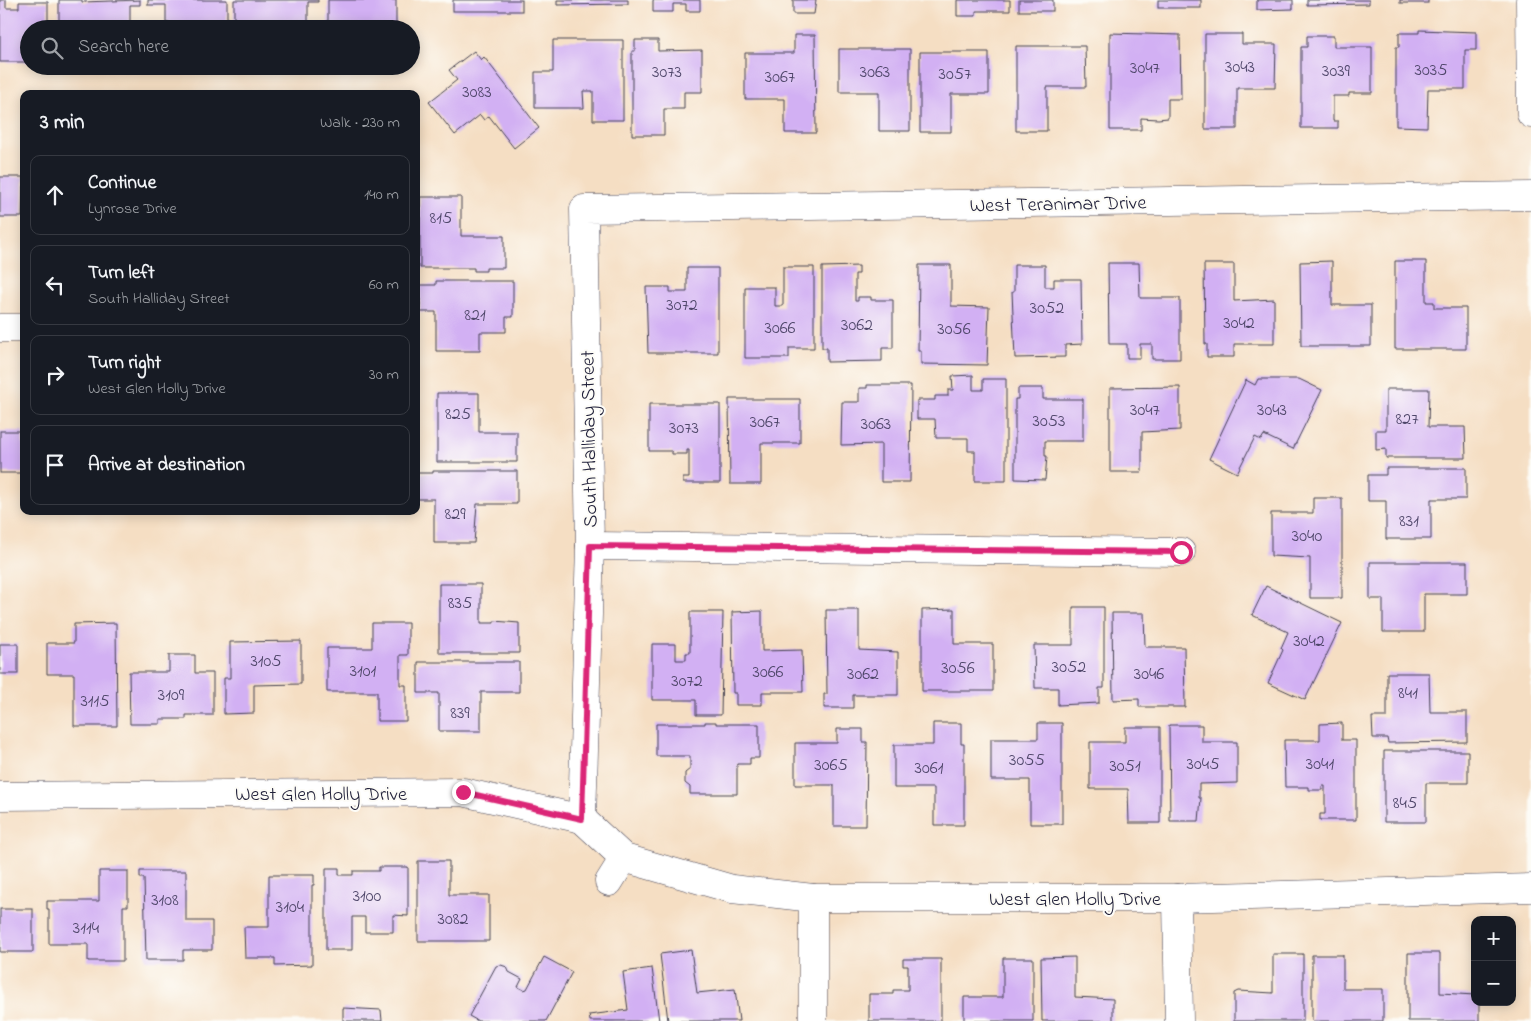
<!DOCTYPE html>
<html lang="en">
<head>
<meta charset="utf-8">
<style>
  :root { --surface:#171b24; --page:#242831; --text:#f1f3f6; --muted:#9ea1a6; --line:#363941 }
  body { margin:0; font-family:"Indie Flower",sans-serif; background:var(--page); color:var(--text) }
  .controls { position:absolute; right:15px; bottom:15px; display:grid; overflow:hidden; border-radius:10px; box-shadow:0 2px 12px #0003 }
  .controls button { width:45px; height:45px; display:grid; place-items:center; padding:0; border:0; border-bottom:1px solid var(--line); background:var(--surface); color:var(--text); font:25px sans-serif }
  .stop { position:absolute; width:15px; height:15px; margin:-11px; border:4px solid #db2777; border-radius:50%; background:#fff }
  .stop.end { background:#db2777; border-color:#fff; box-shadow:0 1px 5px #0008 }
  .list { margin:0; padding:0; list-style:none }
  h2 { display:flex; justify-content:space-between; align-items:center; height:65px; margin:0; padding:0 20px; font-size:21px }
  h2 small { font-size:16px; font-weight:400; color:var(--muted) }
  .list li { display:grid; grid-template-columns:32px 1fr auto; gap:15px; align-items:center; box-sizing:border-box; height:80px; margin:0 10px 10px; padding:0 10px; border:1px solid var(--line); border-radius:10px }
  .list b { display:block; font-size:19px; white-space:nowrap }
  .list p { margin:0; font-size:16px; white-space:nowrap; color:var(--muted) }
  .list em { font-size:16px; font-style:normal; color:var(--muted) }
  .icon { flex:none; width:28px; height:28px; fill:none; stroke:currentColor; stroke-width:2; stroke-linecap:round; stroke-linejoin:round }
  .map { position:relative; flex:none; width:1531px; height:1021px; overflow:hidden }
  .search { position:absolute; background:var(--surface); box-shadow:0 2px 12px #0003; left:20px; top:20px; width:400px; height:55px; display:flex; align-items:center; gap:12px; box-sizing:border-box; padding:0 18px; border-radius:28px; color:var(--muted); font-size:19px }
  .panel { position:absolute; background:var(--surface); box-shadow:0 2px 12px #0003; left:20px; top:90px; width:400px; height:425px; border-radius:10px }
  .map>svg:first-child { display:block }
</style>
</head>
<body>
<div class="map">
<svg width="1531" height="1021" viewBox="0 0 1531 1021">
  <rect width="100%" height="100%" fill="#fdfcf7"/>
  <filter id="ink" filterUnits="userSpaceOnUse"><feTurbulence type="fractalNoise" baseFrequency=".02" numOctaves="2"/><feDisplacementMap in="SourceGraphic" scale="10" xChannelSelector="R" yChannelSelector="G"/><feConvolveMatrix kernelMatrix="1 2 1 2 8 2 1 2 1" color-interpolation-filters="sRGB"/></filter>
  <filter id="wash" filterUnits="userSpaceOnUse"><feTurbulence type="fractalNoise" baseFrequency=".0096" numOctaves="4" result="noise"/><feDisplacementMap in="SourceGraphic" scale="20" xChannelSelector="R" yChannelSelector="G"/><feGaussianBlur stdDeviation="1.12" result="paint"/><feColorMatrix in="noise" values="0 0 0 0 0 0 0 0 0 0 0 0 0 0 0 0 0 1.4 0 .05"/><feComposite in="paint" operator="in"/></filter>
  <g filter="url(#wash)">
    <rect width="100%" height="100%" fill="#f5dec3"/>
    <g id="blocks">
      <!-- building -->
      <g fill="#d2b0f3">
        <path d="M 0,0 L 6,0 L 6,8 L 19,8 L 19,2 L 48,2 L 48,29 L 29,29 L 29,62 L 0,62 Z"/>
        <path d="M 59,0 L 82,0 L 82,2 L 140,0 L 140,5 L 130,5 L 130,29 L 59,29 Z"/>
        <path d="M 148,0 L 227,0 L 227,29 L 187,29 L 187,23 L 166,23 L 166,5 L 148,5 Z"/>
        <path d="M 234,0 L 318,0 L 318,2 L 308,2 L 308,29 L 234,29 Z"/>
        <rect x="328" y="0" width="68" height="29"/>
        <rect x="453" y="0" width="69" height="11"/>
        <path d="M 557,0 L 628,0 L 628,4 L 557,5 Z"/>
        <path d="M 653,0 L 700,0 L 700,11 L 686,11 L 686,4 L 673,4 L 673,12 L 653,12 Z"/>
        <path d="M 793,0 L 816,0 L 814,14 L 793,14 Z"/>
        <path d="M 957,0 L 1010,0 L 1010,11 L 976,11 L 976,16 L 957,16 Z"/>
        <rect x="1019" y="0" width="34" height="11"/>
        <rect x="1158" y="0" width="43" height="8"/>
        <path d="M 1257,0 L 1293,0 L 1293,9 L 1257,10 Z"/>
        <path d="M 1307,0 L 1369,0 L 1369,4 L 1307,5 Z"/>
        <rect x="1400" y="0" width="28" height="3"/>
        <path d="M 1419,30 L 1476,32 L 1476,50 L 1465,50 L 1465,89 L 1428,89 L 1427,127 L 1396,126 L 1396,47 L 1399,47 L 1399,33 L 1419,33 Z"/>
        <path d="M 1110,33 L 1180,35 L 1181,99 L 1168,99 L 1168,118 L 1158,119 L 1141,118 L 1141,130 L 1110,130 Z"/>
        <path d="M 1205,34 L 1242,34 L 1242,44 L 1276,44 L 1275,88 L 1237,88 L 1237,129 L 1205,129 Z"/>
        <path d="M 794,35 L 815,35 L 816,133 L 785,133 L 785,99 L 745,99 L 745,53 L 794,53 Z"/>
        <path d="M 1307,36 L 1334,36 L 1334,47 L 1372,47 L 1372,93 L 1349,93 L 1349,96 L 1333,96 L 1333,121 L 1338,121 L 1338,128 L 1301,128 L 1301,47 L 1307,47 Z"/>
        <path d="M 553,40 L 623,40 L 623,120 L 593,120 L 593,91 L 583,91 L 584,108 L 535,108 L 535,72 L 553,72 Z"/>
        <path d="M 635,40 L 658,40 L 658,51 L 702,50 L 702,92 L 684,92 L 684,109 L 664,109 L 664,135 L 632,135 L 632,51 L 635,51 Z"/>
        <path d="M 1016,46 L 1085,46 L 1086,87 L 1047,87 L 1047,131 L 1016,131 Z"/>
        <path d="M 839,49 L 910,49 L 910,131 L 879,131 L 879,92 L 839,92 Z"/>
        <path d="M 474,51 L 481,60 L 484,57 L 539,128 L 514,148 L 489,116 L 484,120 L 480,115 L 455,135 L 429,102 L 457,80 L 449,70 Z"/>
        <path d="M 920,52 L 989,52 L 989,94 L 951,94 L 951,132 L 920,132 Z"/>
        <path d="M 0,177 L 23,177 L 22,217 L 0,217 Z"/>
        <path d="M 420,197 L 461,197 L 461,236 L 504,236 L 504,268 L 486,268 L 486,271 L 474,271 L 474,268 L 420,268 Z"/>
        <path d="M 1332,261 L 1332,305 L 1371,305 L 1371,346 L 1301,346 L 1300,262 Z"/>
        <path d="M 1395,261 L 1426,261 L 1426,302 L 1434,302 L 1434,308 L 1466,308 L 1466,349 L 1395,349 Z"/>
        <path d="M 1108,263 L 1139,263 L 1140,298 L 1180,298 L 1180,359 L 1152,359 L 1152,344 L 1140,344 L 1140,358 L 1127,358 L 1127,344 L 1109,344 Z"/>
        <path d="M 1204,264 L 1234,264 L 1234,301 L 1274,299 L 1274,344 L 1234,344 L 1234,357 L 1207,357 L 1207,344 L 1205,344 Z"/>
        <path d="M 919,265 L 951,265 L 951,306 L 989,307 L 987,365 L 921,364 L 921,351 L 918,351 Z"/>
        <path d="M 1014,265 L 1045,265 L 1045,287 L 1054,287 L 1054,279 L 1081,279 L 1082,344 L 1065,345 L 1065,357 L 1015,358 L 1012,292 L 1014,292 Z"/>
        <path d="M 859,266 L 859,274 L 855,274 L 855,301 L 858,301 L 858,297 L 871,297 L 871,300 L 893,300 L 893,348 L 882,348 L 882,361 L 827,362 L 827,348 L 822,348 L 822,267 Z"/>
        <path d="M 783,267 L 814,267 L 814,348 L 789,348 L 789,358 L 745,358 L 745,287 L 775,287 L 775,306 L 783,306 Z"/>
        <path d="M 687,268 L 718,268 L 718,353 L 648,353 L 646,287 L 670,287 L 670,292 L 687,292 Z"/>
        <path d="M 436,281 L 513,281 L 513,317 L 506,317 L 506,332 L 480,332 L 480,351 L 436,351 L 436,312 L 420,312 L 420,285 L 436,285 Z"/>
        <path d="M 973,375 L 973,390 L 983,390 L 983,379 L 1006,379 L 1006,481 L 975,481 L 975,451 L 968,451 L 968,438 L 936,438 L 935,419 L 917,419 L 917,400 L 935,400 L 935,396 L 948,396 L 948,390 L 953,390 L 952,376 Z"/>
        <path d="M 1258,379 L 1299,379 L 1322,390 L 1293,449 L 1264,435 L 1261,440 L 1255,437 L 1237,473 L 1209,459 L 1246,380 L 1255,385 Z"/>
        <path d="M 867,385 L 911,385 L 910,482 L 881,482 L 881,444 L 841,445 L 842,402 L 859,402 L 859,388 L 867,388 Z"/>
        <path d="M 1180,387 L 1180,430 L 1142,432 L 1142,472 L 1110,472 L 1110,388 Z"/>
        <path d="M 1018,388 L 1043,388 L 1043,399 L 1083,399 L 1083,441 L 1045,441 L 1045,456 L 1047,456 L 1045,480 L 1015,479 L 1015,399 L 1018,399 Z"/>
        <path d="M 1386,389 L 1429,389 L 1428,427 L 1465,427 L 1466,458 L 1386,458 L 1386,449 L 1376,450 L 1376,430 L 1386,430 Z"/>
        <path d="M 437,393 L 479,393 L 479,432 L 517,432 L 517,462 L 437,462 Z"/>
        <path d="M 729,399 L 800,399 L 800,443 L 761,443 L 761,484 L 730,484 Z"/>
        <path d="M 649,404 L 720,404 L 720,483 L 683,483 L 683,478 L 689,478 L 689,450 L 687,450 L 687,454 L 672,454 L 672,451 L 649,451 Z"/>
        <rect x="0" y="431" width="23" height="42"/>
        <path d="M 1386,468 L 1466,468 L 1466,499 L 1431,499 L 1431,539 L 1386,539 L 1386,501 L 1368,501 L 1368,475 L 1386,475 Z"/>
        <path d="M 433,471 L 517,471 L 517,504 L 477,504 L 474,543 L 434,543 L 434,499 L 416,499 L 416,473 L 433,473 Z"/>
        <path d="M 1313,498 L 1342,498 L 1342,598 L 1310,598 L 1310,558 L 1271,556 L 1271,513 L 1313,513 Z"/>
        <path d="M 1370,562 L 1467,562 L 1467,594 L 1424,594 L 1424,632 L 1383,632 L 1383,599 L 1370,599 Z"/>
        <path d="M 439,584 L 481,584 L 481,623 L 494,623 L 494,621 L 519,623 L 519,653 L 439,653 Z"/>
        <path d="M 1266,586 L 1342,623 L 1305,700 L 1268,683 L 1283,650 L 1281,648 L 1288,632 L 1252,615 Z"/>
        <path d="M 1073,607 L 1104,607 L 1104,688 L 1099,688 L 1099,703 L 1058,705 L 1058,688 L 1035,688 L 1034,645 L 1073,645 Z"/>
        <path d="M 954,609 L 954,644 L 993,644 L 993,691 L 922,691 L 922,610 Z"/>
        <path d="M 826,610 L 859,610 L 859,650 L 898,652 L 898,695 L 853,695 L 853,708 L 824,708 L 824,694 L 827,694 Z"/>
        <path d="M 762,611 L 762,651 L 802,650 L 803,692 L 762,692 L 762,705 L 736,705 L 736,693 L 733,693 L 732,612 Z"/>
        <path d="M 690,612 L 723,612 L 721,715 L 696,715 L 696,700 L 652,700 L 652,644 L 676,644 L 676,660 L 686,660 L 686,653 L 690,653 Z"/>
        <path d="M 1112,613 L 1144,613 L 1145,647 L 1184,647 L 1185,707 L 1139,707 L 1139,699 L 1113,700 Z"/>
        <path d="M 116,623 L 117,726 L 74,726 L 74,674 L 47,674 L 47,643 L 74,643 L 74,624 Z"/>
        <path d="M 372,623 L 408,623 L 408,655 L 400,655 L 400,685 L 406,685 L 406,721 L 377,721 L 377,692 L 327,692 L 327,648 L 372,648 Z"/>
        <path d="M 301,641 L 301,684 L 254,685 L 254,713 L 224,714 L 224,678 L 230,678 L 230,642 Z"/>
        <rect x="0" y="644" width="18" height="30"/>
        <path d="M 169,655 L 195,655 L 195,673 L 213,673 L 213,715 L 186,715 L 186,719 L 160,719 L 160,724 L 130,724 L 129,672 L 169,672 Z"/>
        <path d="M 418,662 L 519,662 L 519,692 L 481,692 L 481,731 L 439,731 L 439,693 L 418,693 Z"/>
        <path d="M 1387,673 L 1429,673 L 1430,712 L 1467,712 L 1467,742 L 1388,743 L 1387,738 L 1373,738 L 1372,717 L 1387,717 Z"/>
        <path d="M 705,722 L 716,722 L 716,724 L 759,724 L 759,758 L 750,758 L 750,764 L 737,764 L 737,794 L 690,794 L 690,787 L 685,783 L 685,773 L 690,769 L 690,756 L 656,756 L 656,724 L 705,724 Z"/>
        <path d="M 933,723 L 961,723 L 961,744 L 964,744 L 964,825 L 934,825 L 934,788 L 894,788 L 894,745 L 933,745 Z"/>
        <path d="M 1038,723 L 1062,723 L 1062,824 L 1030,824 L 1030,780 L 991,780 L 991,739 L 1038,739 Z"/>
        <path d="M 1342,723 L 1342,740 L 1356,740 L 1356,820 L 1320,820 L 1320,814 L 1325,814 L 1325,786 L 1322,786 L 1322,790 L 1309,790 L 1309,787 L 1285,787 L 1284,740 L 1320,740 L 1320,724 Z"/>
        <path d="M 1169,725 L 1202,725 L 1202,742 L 1237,742 L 1237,783 L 1199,784 L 1199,798 L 1201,798 L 1199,821 L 1170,821 Z"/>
        <path d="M 1125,727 L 1160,727 L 1160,823 L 1129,823 L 1128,789 L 1090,789 L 1090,742 L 1125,742 Z"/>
        <path d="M 837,729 L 863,729 L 863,742 L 867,742 L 866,826 L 834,826 L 834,785 L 795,785 L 795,743 L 837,743 Z"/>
        <path d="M 1384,751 L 1468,751 L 1468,783 L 1426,783 L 1426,822 L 1384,822 Z"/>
        <path d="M 418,861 L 449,861 L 449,895 L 489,895 L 489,941 L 418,941 Z"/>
        <path d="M 379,867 L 408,867 L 408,916 L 393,915 L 393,932 L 365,932 L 365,917 L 352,917 L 352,950 L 326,950 L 326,868 L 339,868 L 339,875 L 353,875 L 353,871 L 379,871 Z"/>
        <path d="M 99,871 L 128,871 L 128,906 L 123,906 L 123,961 L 88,961 L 88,944 L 49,944 L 49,909 L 47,909 L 47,901 L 99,901 Z"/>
        <path d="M 140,871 L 186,871 L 186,921 L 212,921 L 212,950 L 183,950 L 183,960 L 146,960 L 144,878 L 140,878 Z"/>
        <path d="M 269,875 L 314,875 L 314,885 L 312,885 L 312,965 L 275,966 L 275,958 L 245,958 L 244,927 L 269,927 Z"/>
        <rect x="0" y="909" width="33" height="43"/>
        <path d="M 691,950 L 697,993 L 735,989 L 739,1021 L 668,1021 L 660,954 Z"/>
        <path d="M 1408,953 L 1440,953 L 1440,993 L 1475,995 L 1475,1002 L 1479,1002 L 1479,1021 L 1408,1021 Z"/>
        <path d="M 1273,954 L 1303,954 L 1303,1021 L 1234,1021 L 1234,993 L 1238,991 L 1273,993 Z"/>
        <path d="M 1312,955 L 1343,955 L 1343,989 L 1383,989 L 1383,1021 L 1312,1021 Z"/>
        <path d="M 544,957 L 572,972 L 546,1021 L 478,1021 L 469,1016 L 496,966 L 501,965 L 507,967 L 509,972 L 522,979 L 518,987 L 524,990 L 527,989 Z"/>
        <path d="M 1075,957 L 1075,997 L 1113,999 L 1113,1021 L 1042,1021 L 1041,958 Z"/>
        <path d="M 1003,958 L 1033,958 L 1033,1021 L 964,1021 L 964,997 L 1003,997 Z"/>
        <path d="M 903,959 L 941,959 L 941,1021 L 869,1021 L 869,994 L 893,994 L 893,990 L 908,990 L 908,966 L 903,966 Z"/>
        <path d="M 652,968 L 659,1021 L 590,1021 L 589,1015 L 628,1010 L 623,972 Z"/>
        <path d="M 343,1008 L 381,1010 L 382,1021 L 343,1021 Z"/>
      </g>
    </g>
  </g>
  <g filter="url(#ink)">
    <use href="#blocks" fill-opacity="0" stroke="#423e4f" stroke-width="1"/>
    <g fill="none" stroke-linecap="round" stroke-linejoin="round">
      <defs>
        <g id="minor">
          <path d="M 1530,0 L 1531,114"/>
          <path d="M 0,328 L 24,328"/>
          <path d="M 590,546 L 1181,552"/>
          <path d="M 0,796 L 463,792 L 582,819 L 624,858 L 732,889 L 813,898 L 1177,898 L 1531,888"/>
          <path d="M 582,819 L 590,546 L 584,209 L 1531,196"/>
          <path d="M 609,882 L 624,858"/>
          <path d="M 1177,898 L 1179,1021"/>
          <path d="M 813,1021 L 813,898"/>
        </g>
      </defs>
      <!-- minor casing -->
      <use href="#minor" stroke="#423e4f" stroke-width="29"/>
      <!-- minor -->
      <use href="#minor" stroke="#fff" stroke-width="28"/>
    </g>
  </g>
  <g fill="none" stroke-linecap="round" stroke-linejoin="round" filter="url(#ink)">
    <!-- route -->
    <path stroke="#db2777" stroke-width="6" d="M 463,792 L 582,819 L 590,546 L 1181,552"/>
  </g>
  <g text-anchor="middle" stroke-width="4" stroke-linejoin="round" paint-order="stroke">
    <!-- number labels -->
    <g font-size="18" fill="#4e4669">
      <text x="1240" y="72">3043</text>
      <text x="1145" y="73">3047</text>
      <text x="1431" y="75">3035</text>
      <text x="1336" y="76">3039</text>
      <text x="667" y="77">3073</text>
      <text x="875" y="77">3063</text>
      <text x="955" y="79">3057</text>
      <text x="780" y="82">3067</text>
      <text x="477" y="97">3083</text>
      <text x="441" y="223">815</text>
      <text x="682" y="310">3072</text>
      <text x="1047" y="313">3052</text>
      <text x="475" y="320">821</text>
      <text x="1239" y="328">3042</text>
      <text x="857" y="330">3062</text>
      <text x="780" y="333">3066</text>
      <text x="954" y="334">3056</text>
      <text x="1145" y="415">3047</text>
      <text x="1272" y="415">3043</text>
      <text x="458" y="419">825</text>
      <text x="1407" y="424">827</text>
      <text x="1049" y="426">3053</text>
      <text x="765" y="427">3067</text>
      <text x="876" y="429">3063</text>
      <text x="684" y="433">3073</text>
      <text x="455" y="519">829</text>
      <text x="1409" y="526">831</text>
      <text x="1307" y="541">3040</text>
      <text x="460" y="608">835</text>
      <text x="1309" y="646">3042</text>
      <text x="266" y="666">3105</text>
      <text x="1069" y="672">3052</text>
      <text x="958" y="673">3056</text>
      <text x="363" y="676">3101</text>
      <text x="768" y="677">3066</text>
      <text x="863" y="679">3062</text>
      <text x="1149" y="679">3046</text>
      <text x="687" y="686">3072</text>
      <text x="1408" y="698">841</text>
      <text x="171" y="700">3109</text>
      <text x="95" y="706">3115</text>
      <text x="460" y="718">839</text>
      <text x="1027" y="765">3055</text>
      <text x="1203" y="769">3045</text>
      <text x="1320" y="769">3041</text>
      <text x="831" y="770">3065</text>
      <text x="1125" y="771">3051</text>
      <text x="929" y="773">3061</text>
      <text x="1405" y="808">845</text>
      <text x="367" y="901">3100</text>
      <text x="165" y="905">3108</text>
      <text x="290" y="912">3104</text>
      <text x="453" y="924">3082</text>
      <text x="86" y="933">3114</text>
    </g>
    <!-- street labels -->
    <g font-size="20" fill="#22223b" stroke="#fdfcf7">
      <text transform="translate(1058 203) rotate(-1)" y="7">West Teranimar Drive</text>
      <text transform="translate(588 439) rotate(-91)" y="7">South Halliday Street</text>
      <text x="321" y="800">West Glen Holly Drive</text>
      <text x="1075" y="905">West Glen Holly Drive</text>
    </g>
  </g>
</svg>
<div class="controls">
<button>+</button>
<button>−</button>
</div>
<div class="stop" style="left:1181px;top:552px"></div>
<div class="stop end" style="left:463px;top:792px"></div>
<div class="search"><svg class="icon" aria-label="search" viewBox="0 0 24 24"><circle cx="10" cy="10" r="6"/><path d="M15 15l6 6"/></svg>Search here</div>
<section class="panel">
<h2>3 min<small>Walk · 230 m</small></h2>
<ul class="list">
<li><svg class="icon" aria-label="ahead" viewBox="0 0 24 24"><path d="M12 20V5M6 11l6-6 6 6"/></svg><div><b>Continue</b><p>Lynrose Drive</p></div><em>140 m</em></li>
<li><svg class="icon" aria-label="left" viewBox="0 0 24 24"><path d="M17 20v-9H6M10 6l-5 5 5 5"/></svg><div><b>Turn left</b><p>South Halliday Street</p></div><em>60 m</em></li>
<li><svg class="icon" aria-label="right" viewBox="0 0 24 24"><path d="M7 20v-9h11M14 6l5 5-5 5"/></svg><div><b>Turn right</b><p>West Glen Holly Drive</p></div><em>30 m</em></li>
<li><svg class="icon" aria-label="arrive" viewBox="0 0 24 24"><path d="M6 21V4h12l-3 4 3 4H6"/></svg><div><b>Arrive at destination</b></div></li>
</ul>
</section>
</div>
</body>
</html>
